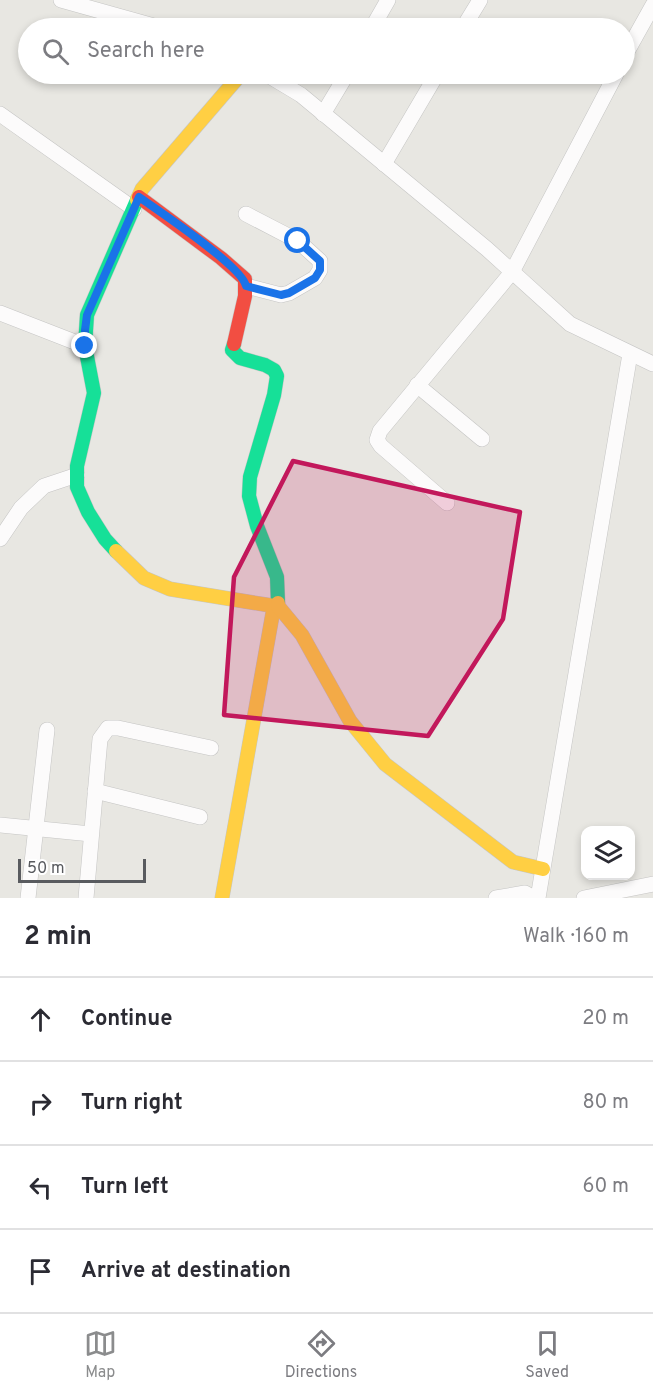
<!DOCTYPE html>
<html lang="en">
<head>
<meta charset="utf-8">
<style>
  :root { --surface:#fff; --page:#f7f7f7; --text:#2b2b33; --muted:#7c7c81; --line:#e1e1e2; --accent:#8b8c8d }
  body { margin:0; font-family:Overpass,sans-serif; background:var(--page); color:var(--text) }
  .controls { position:absolute; right:18px; bottom:18px; display:grid; overflow:hidden; border-radius:12px; box-shadow:0 3px 9px #0003 }
  .controls button { width:54px; height:54px; display:grid; place-items:center; padding:0; border:0; border-bottom:2px solid var(--line); background:var(--surface); color:var(--text); font:30px sans-serif }
  .scale { position:absolute; left:18px; bottom:15px; width:128px; box-sizing:border-box; padding-left:6px; border:3px solid #595b5f; border-top:0; font-size:16px; line-height:21px; white-space:nowrap; color:#595b5f; -webkit-text-stroke:4px #fff; paint-order:stroke }
  .stop { position:absolute; width:18px; height:18px; margin:-14px; border:4px solid #1a73e8; border-radius:50%; background:#fff }
  .stop.end { background:#1a73e8; border-color:#fff; box-shadow:0 2px 6px #0008 }
  .list { margin:0; padding:0; list-style:none }
  h2 { display:flex; justify-content:space-between; align-items:center; height:78px; margin:0; padding:0 24px; font-size:26px }
  h2 small { font-size:20px; font-weight:400; color:var(--muted) }
  .list li { display:grid; grid-template-columns:39px 1fr auto; gap:18px; align-items:center; box-sizing:border-box; height:84px; padding:0 24px; border-top:2px solid var(--line) }
  .list b { display:block; font-size:22px; white-space:nowrap }
  .list em { font-size:20px; font-style:normal; color:var(--muted) }
  .icon { flex:none; width:33px; height:33px; fill:none; stroke:currentColor; stroke-width:2; stroke-linecap:round; stroke-linejoin:round }
  .map { position:relative; flex:none; width:653px; height:898px; overflow:hidden }
  .search { position:absolute; background:var(--surface); box-shadow:0 3px 9px #0003; left:18px; right:18px; top:18px; height:66px; display:flex; align-items:center; gap:15px; box-sizing:border-box; padding:0 21px; border-radius:33px; color:var(--muted); font-size:22px }
  .sheet { height:414px; background:var(--surface) }
  nav { display:flex; justify-content:space-around; align-items:center; box-sizing:border-box; height:84px; border-top:2px solid var(--line); background:var(--surface); font-size:16px; color:var(--muted) }
  nav a { display:grid; justify-items:center; gap:3px }
  nav .on { color:var(--accent) }
  .map>svg:first-child { display:block }
</style>
</head>
<body>
<div class="map">
<svg width="653" height="898" viewBox="0 0 653 898">
  <rect width="100%" height="100%" fill="#e8e7e2"/>
  <g fill="none" stroke-linecap="round" stroke-linejoin="round">
    <defs>
      <g id="street">
        <path d="M 61,0 L 161,28"/>
        <path d="M 372,28 L 388,0"/>
        <path d="M 463,28 L 480,0"/>
        <path d="M 624,57 L 653,5"/>
        <path d="M 266,74 L 301,95 L 487,249 L 570,324 L 653,364"/>
        <path d="M 0,114 L 134,209"/>
        <path d="M 323,114 L 347,74"/>
        <path d="M 384,164 L 437,74"/>
        <path d="M 246,286 L 281,295 L 289,293 L 315,278 L 320,270 L 320,261 L 298,241 L 246,214"/>
        <path d="M 0,313 L 85,346"/>
        <path d="M 417,385 L 482,439"/>
        <path d="M 447,503 L 381,446 L 377,440 L 380,431 L 512,272 L 616,74"/>
        <path d="M 0,539 L 21,508 L 44,486 L 77,475"/>
        <path d="M 95,791 L 200,817"/>
        <path d="M 0,825 L 91,834"/>
        <path d="M 28,898 L 47,730"/>
        <path d="M 86,898 L 100,739 L 108,728 L 118,728 L 211,748"/>
        <path d="M 496,898 L 525,893 L 534,898"/>
        <path d="M 538,898 L 630,354"/>
        <path d="M 584,898 L 653,884"/>
      </g>
      <g id="fast">
        <path d="M 234,344 L 232,350 L 240,358 L 265,365 L 274,370 L 277,376 L 274,395 L 250,477 L 249,496 L 257,526 L 277,577 L 278,603"/>
        <path d="M 116,551 L 105,539 L 88,512 L 77,487 L 77,466 L 94,393 L 85,346 L 87,315 L 137,200"/>
      </g>
      <g id="slow">
        <path d="M 137,200 L 142,189 L 241,74"/>
        <path d="M 116,551 L 144,578 L 170,589 L 274,606 L 222,898"/>
        <path d="M 278,603 L 278,606 L 302,635 L 350,721 L 385,764 L 513,862 L 543,869"/>
      </g>
      <path id="jam" d="M 139,197 L 221,258 L 245,279 L 245,296 L 234,344"/>
    </defs>
    <!-- street casing -->
    <use href="#street" stroke="#c5c5c4" stroke-width="16"/>
    <!-- fast casing -->
    <use href="#fast" stroke="#c5c6c5" stroke-width="15"/>
    <!-- slow casing -->
    <use href="#slow" stroke="#c5c6c5" stroke-width="15"/>
    <!-- jam casing -->
    <use href="#jam" stroke="#c5c6c5" stroke-width="15"/>
    <!-- street -->
    <use href="#street" stroke="#fcfbfb" stroke-width="15"/>
    <!-- fast -->
    <use href="#fast" stroke="#16e098" stroke-width="14"/>
    <!-- slow -->
    <use href="#slow" stroke="#ffcf43" stroke-width="14"/>
    <!-- jam -->
    <use href="#jam" stroke="#f24e42" stroke-width="14"/>
  </g>
  <g fill="none" stroke-linecap="round" stroke-linejoin="round">
    <!-- route -->
    <path stroke="#1a73e8" stroke-width="8" d="M 85,346 L 85,330 L 87,315 L 139,197 C 160,212 242,266 246,286 L 281,295 L 289,293 L 315,278 L 320,270 L 320,261 L 298,241"/>
  </g>
  <!-- marked area -->
  <path fill="#c2185b" fill-opacity="0.2" stroke="#c2185b" stroke-width="4.5" stroke-linejoin="round" d="M 293,461 L 520,512 L 503,619 L 428,736 L 224,715 L 234,577 Z"/>
</svg>
<div class="controls">
<button><svg class="icon" aria-label="layers" viewBox="0 0 24 24"><path d="M12 4l9 5-9 5-9-5zM3 14l9 5 9-5"/></svg></button>
</div>
<div class="scale">50 m</div>
<div class="stop" style="left:298px;top:241px"></div>
<div class="stop end" style="left:85px;top:346px"></div>
<div class="search"><svg class="icon" aria-label="search" viewBox="0 0 24 24"><circle cx="10" cy="10" r="6"/><path d="M15 15l6 6"/></svg>Search here</div>
</div>
<section class="sheet">
<h2>2 min<small>Walk · 160 m</small></h2>
<ul class="list">
<li><svg class="icon" aria-label="ahead" viewBox="0 0 24 24"><path d="M12 20V5M6 11l6-6 6 6"/></svg><div><b>Continue</b></div><em>20 m</em></li>
<li><svg class="icon" aria-label="right" viewBox="0 0 24 24"><path d="M7 20v-9h11M14 6l5 5-5 5"/></svg><div><b>Turn right</b></div><em>80 m</em></li>
<li><svg class="icon" aria-label="left" viewBox="0 0 24 24"><path d="M17 20v-9H6M10 6l-5 5 5 5"/></svg><div><b>Turn left</b></div><em>60 m</em></li>
<li><svg class="icon" aria-label="arrive" viewBox="0 0 24 24"><path d="M6 21V4h12l-3 4 3 4H6"/></svg><div><b>Arrive at destination</b></div></li>
</ul>
</section>
<nav>
<a class="on"><svg class="icon" aria-label="map" viewBox="0 0 24 24"><path d="M3 6l6-2 6 2 6-2v14l-6 2-6-2-6 2zM9 4v14M15 6v14"/></svg>Map</a>
<a><svg class="icon" aria-label="directions" viewBox="0 0 24 24"><path d="M12 3l9 9-9 9-9-9zM9 14v-3h6M13 9l2 2-2 2"/></svg>Directions</a>
<a><svg class="icon" aria-label="saved" viewBox="0 0 24 24"><path d="M7 4h10v16l-5-4-5 4z"/></svg>Saved</a>
</nav>
</body>
</html>
